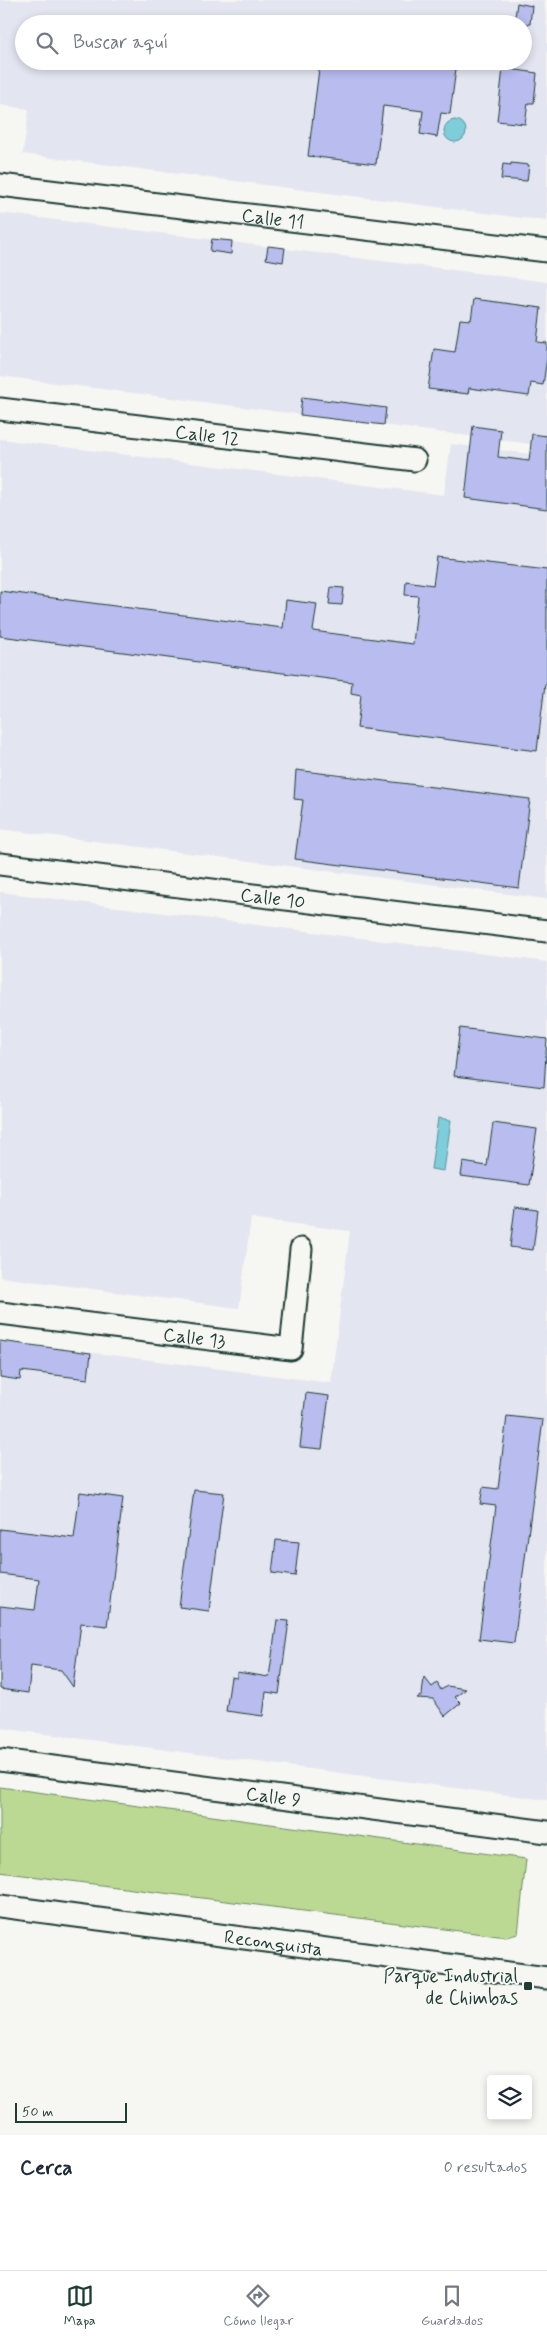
<!DOCTYPE html>
<html lang="es">
<head>
<meta charset="utf-8">
<style>
  :root { --surface:#fff; --page:#f6f6f7; --text:#1f2937; --muted:#747a83; --line:#e0e1e3; --accent:#1f3d34 }
  body { margin:0; font-family:Mynerve,sans-serif; background:var(--page); color:var(--text) }
  .controls { position:absolute; right:15px; bottom:15px; display:grid; overflow:hidden; border-radius:5px; box-shadow:0 2px 8px #0003 }
  .controls button { width:45px; height:45px; display:grid; place-items:center; padding:0; border:0; border-bottom:1px solid var(--line); background:var(--surface); color:var(--text); font:25px sans-serif }
  .scale { position:absolute; left:15px; bottom:12px; width:112px; box-sizing:border-box; padding-left:5px; border:2px solid #1f3d34; border-top:0; font-size:14px; line-height:18px; white-space:nowrap; color:#1f3d34; -webkit-text-stroke:4px #f6f6f2; paint-order:stroke }
  .list { margin:0; padding:0; list-style:none }
  h2 { display:flex; justify-content:space-between; align-items:center; height:65px; margin:0; padding:0 20px; font-size:21px }
  h2 small { font-size:16px; font-weight:400; color:var(--muted) }
  .icon { flex:none; width:28px; height:28px; fill:none; stroke:currentColor; stroke-width:2; stroke-linecap:round; stroke-linejoin:round }
  .map { position:relative; flex:none; width:547px; height:2135px; overflow:hidden }
  .search { position:absolute; background:var(--surface); box-shadow:0 2px 8px #0003; left:15px; right:15px; top:15px; height:55px; display:flex; align-items:center; gap:12px; box-sizing:border-box; padding:0 18px; border-radius:28px; color:var(--muted); font-size:19px }
  .sheet { height:135px; background:var(--surface) }
  nav { display:flex; justify-content:space-around; align-items:center; box-sizing:border-box; height:70px; border-top:1px solid var(--line); background:var(--surface); font-size:14px; color:var(--muted) }
  nav a { display:grid; justify-items:center; gap:2px }
  nav .on { color:var(--accent) }
  .map>svg:first-child { display:block }
</style>
</head>
<body>
<div class="map">
<svg width="547" height="2135" viewBox="0 0 547 2135">
  <rect width="100%" height="100%" fill="#f6f6f2"/>
  <filter id="ink" filterUnits="userSpaceOnUse"><feTurbulence type="fractalNoise" baseFrequency=".02" numOctaves="2"/><feDisplacementMap in="SourceGraphic" scale="10" xChannelSelector="R" yChannelSelector="G"/><feConvolveMatrix kernelMatrix="1 2 1 2 8 2 1 2 1" color-interpolation-filters="sRGB"/></filter>
  <g filter="url(#ink)">
    <!-- built -->
    <g fill="#e3e5f1" fill-rule="evenodd">
      <path d="M 0,0 L 544,0 L 547,28 L 547,221 L 23,154 L 29,109 L 0,105 ZM 24,24 L 523,24 L 523,61 L 24,61 Z"/>
      <path d="M 0,213 L 547,282 L 547,446 L 0,376 Z"/>
      <path d="M 0,439 L 444,495 L 451,444 L 547,456 L 547,899 L 0,829 Z"/>
      <path d="M 0,892 L 547,962 L 547,1800 L 0,1728 L 0,1341 L 331,1383 L 350,1231 L 251,1218 L 239,1308 L 0,1277 Z"/>
    </g>
    <!-- green -->
    <path fill="#bbd992" stroke="#6d8b63" d="M 0,1787 L 526,1859 L 518,1934 L 506,1937 L 0,1872 Z"/>
    <!-- water -->
    <g fill="#7ecdda" stroke="#589398">
      <circle cx="455" cy="131" r="11"/>
      <path d="M 438,1118 L 451,1120 L 444,1171 L 431,1169 Z"/>
    </g>
    <!-- building -->
    <g fill="#b8bcee" stroke="#1f3d34">
      <path d="M 517,3 L 532,6 L 530,24 L 514,24 Z"/>
      <path d="M 320,61 L 457,61 L 450,114 L 441,113 L 437,137 L 420,134 L 423,111 L 383,106 L 376,164 L 308,156 Z"/>
      <path d="M 503,68 L 537,73 L 534,103 L 528,103 L 525,124 L 497,121 Z"/>
      <path d="M 511,163 L 529,165 L 527,181 L 501,179 L 503,164 L 511,165 Z"/>
      <path d="M 212,239 L 232,241 L 231,254 L 210,251 Z"/>
      <path d="M 268,246 L 285,248 L 283,262 L 266,259 Z"/>
      <path d="M 474,299 L 541,308 L 537,342 L 547,343 L 547,358 L 543,385 L 531,383 L 529,396 L 469,388 L 468,394 L 428,389 L 434,349 L 455,352 L 460,319 L 471,320 Z"/>
      <path d="M 302,397 L 386,408 L 384,425 L 300,415 Z"/>
      <path d="M 473,426 L 501,430 L 498,457 L 529,461 L 532,434 L 547,436 L 547,509 L 465,498 Z"/>
      <path d="M 437,557 L 547,570 L 547,684 L 545,684 L 537,751 L 357,728 L 361,695 L 351,693 L 352,682 L 0,636 L 0,591 L 283,628 L 286,600 L 317,604 L 313,631 L 413,644 L 418,596 L 405,595 L 406,581 L 433,585 Z"/>
      <path d="M 331,587 L 344,588 L 342,605 L 329,604 Z"/>
      <path d="M 296,770 L 530,799 L 519,888 L 295,859 L 303,800 L 294,799 Z"/>
      <path d="M 460,1028 L 547,1039 L 544,1087 L 454,1076 Z"/>
      <path d="M 493,1123 L 537,1129 L 529,1185 L 461,1176 L 463,1162 L 487,1166 Z"/>
      <path d="M 515,1207 L 538,1210 L 533,1250 L 510,1247 Z"/>
      <path d="M 0,1341 L 91,1353 L 88,1379 L 21,1371 L 20,1380 L 0,1377 Z"/>
      <path d="M 306,1393 L 329,1396 L 322,1449 L 300,1447 Z"/>
      <path d="M 507,1416 L 543,1420 L 514,1643 L 479,1639 L 496,1506 L 480,1504 L 483,1487 L 498,1489 Z"/>
      <path d="M 194,1490 L 224,1493 L 209,1611 L 179,1607 Z"/>
      <path d="M 80,1492 L 123,1498 L 107,1626 L 81,1623 L 73,1687 L 61,1670 L 31,1666 L 28,1693 L 0,1689 L 0,1606 L 35,1610 L 39,1579 L 0,1574 L 0,1529 L 74,1538 Z"/>
      <path d="M 276,1540 L 299,1542 L 295,1576 L 272,1573 Z"/>
      <path d="M 277,1620 L 289,1621 L 279,1694 L 266,1692 L 263,1716 L 226,1711 L 231,1677 L 237,1678 L 237,1672 L 269,1677 Z"/>
      <path d="M 424,1677 L 432,1687 L 437,1683 L 441,1690 L 447,1686 L 466,1689 L 455,1697 L 461,1703 L 445,1716 L 433,1699 L 417,1698 L 422,1695 Z"/>
    </g>
    <g fill="none" stroke-linecap="round" stroke-linejoin="round">
      <defs>
        <g id="minor">
          <path id="s1" d="M 0,185 L 547,251"/>
          <path id="s2" d="M 0,409 L 415,460"/>
          <path id="s3" d="M 0,864 L 547,931"/>
          <path id="s4" d="M 0,1313 L 291,1349 L 301,1249"/>
          <path id="s5" d="M 0,1760 L 547,1832"/>
          <path id="s6" d="M 0,1906 L 547,1978"/>
        </g>
      </defs>
      <!-- minor casing -->
      <use href="#minor" stroke="#1f3d34" stroke-width="25"/>
      <!-- minor -->
      <use href="#minor" stroke="#f6f6f2" stroke-width="21"/>
    </g>
  </g>
  <!-- markers -->
  <rect fill="#1f3d34" stroke="#f6f6f2" stroke-width="2" x="523" y="1981" width="10" height="10" rx="2.5"/>
  <g text-anchor="middle" stroke-width="4" stroke-linejoin="round" paint-order="stroke">
    <!-- street labels -->
    <g font-size="19" fill="#1f3d34" stroke="#f6f6f2">
      <text dy="7" stroke="none"><textPath href="#s1" startOffset="275">Calle 11</textPath></text>
      <text dy="7" stroke="none"><textPath href="#s2" startOffset="209">Calle 12</textPath></text>
      <text dy="7" stroke="none"><textPath href="#s3" startOffset="275">Calle 10</textPath></text>
      <text dy="7" stroke="none"><textPath href="#s4" startOffset="196">Calle 13</textPath></text>
      <text dy="7" stroke="none"><textPath href="#s5" startOffset="276">Calle 9</textPath></text>
      <text dy="7" stroke="none"><textPath href="#s6" startOffset="276">Reconquista</textPath></text>
    </g>
    <!-- poi labels -->
    <g font-size="19" fill="#1f3d34" stroke="#f6f6f2" text-anchor="end">
      <text x="518" y="1982">Parque Industrial<tspan x="518" dy="22">de Chimbas</tspan></text>
    </g>
  </g>
</svg>
<div class="controls">
<button><svg class="icon" aria-label="layers" viewBox="0 0 24 24"><path d="M12 4l9 5-9 5-9-5zM3 14l9 5 9-5"/></svg></button>
</div>
<div class="scale">50 m</div>
<div class="search"><svg class="icon" aria-label="search" viewBox="0 0 24 24"><circle cx="10" cy="10" r="6"/><path d="M15 15l6 6"/></svg>Buscar aquí</div>
</div>
<section class="sheet">
<h2>Cerca<small>0 resultados</small></h2>
<ul class="list">
</ul>
</section>
<nav>
<a class="on"><svg class="icon" aria-label="map" viewBox="0 0 24 24"><path d="M3 6l6-2 6 2 6-2v14l-6 2-6-2-6 2zM9 4v14M15 6v14"/></svg>Mapa</a>
<a><svg class="icon" aria-label="directions" viewBox="0 0 24 24"><path d="M12 3l9 9-9 9-9-9zM9 14v-3h6M13 9l2 2-2 2"/></svg>Cómo llegar</a>
<a><svg class="icon" aria-label="saved" viewBox="0 0 24 24"><path d="M7 4h10v16l-5-4-5 4z"/></svg>Guardados</a>
</nav>
</body>
</html>
